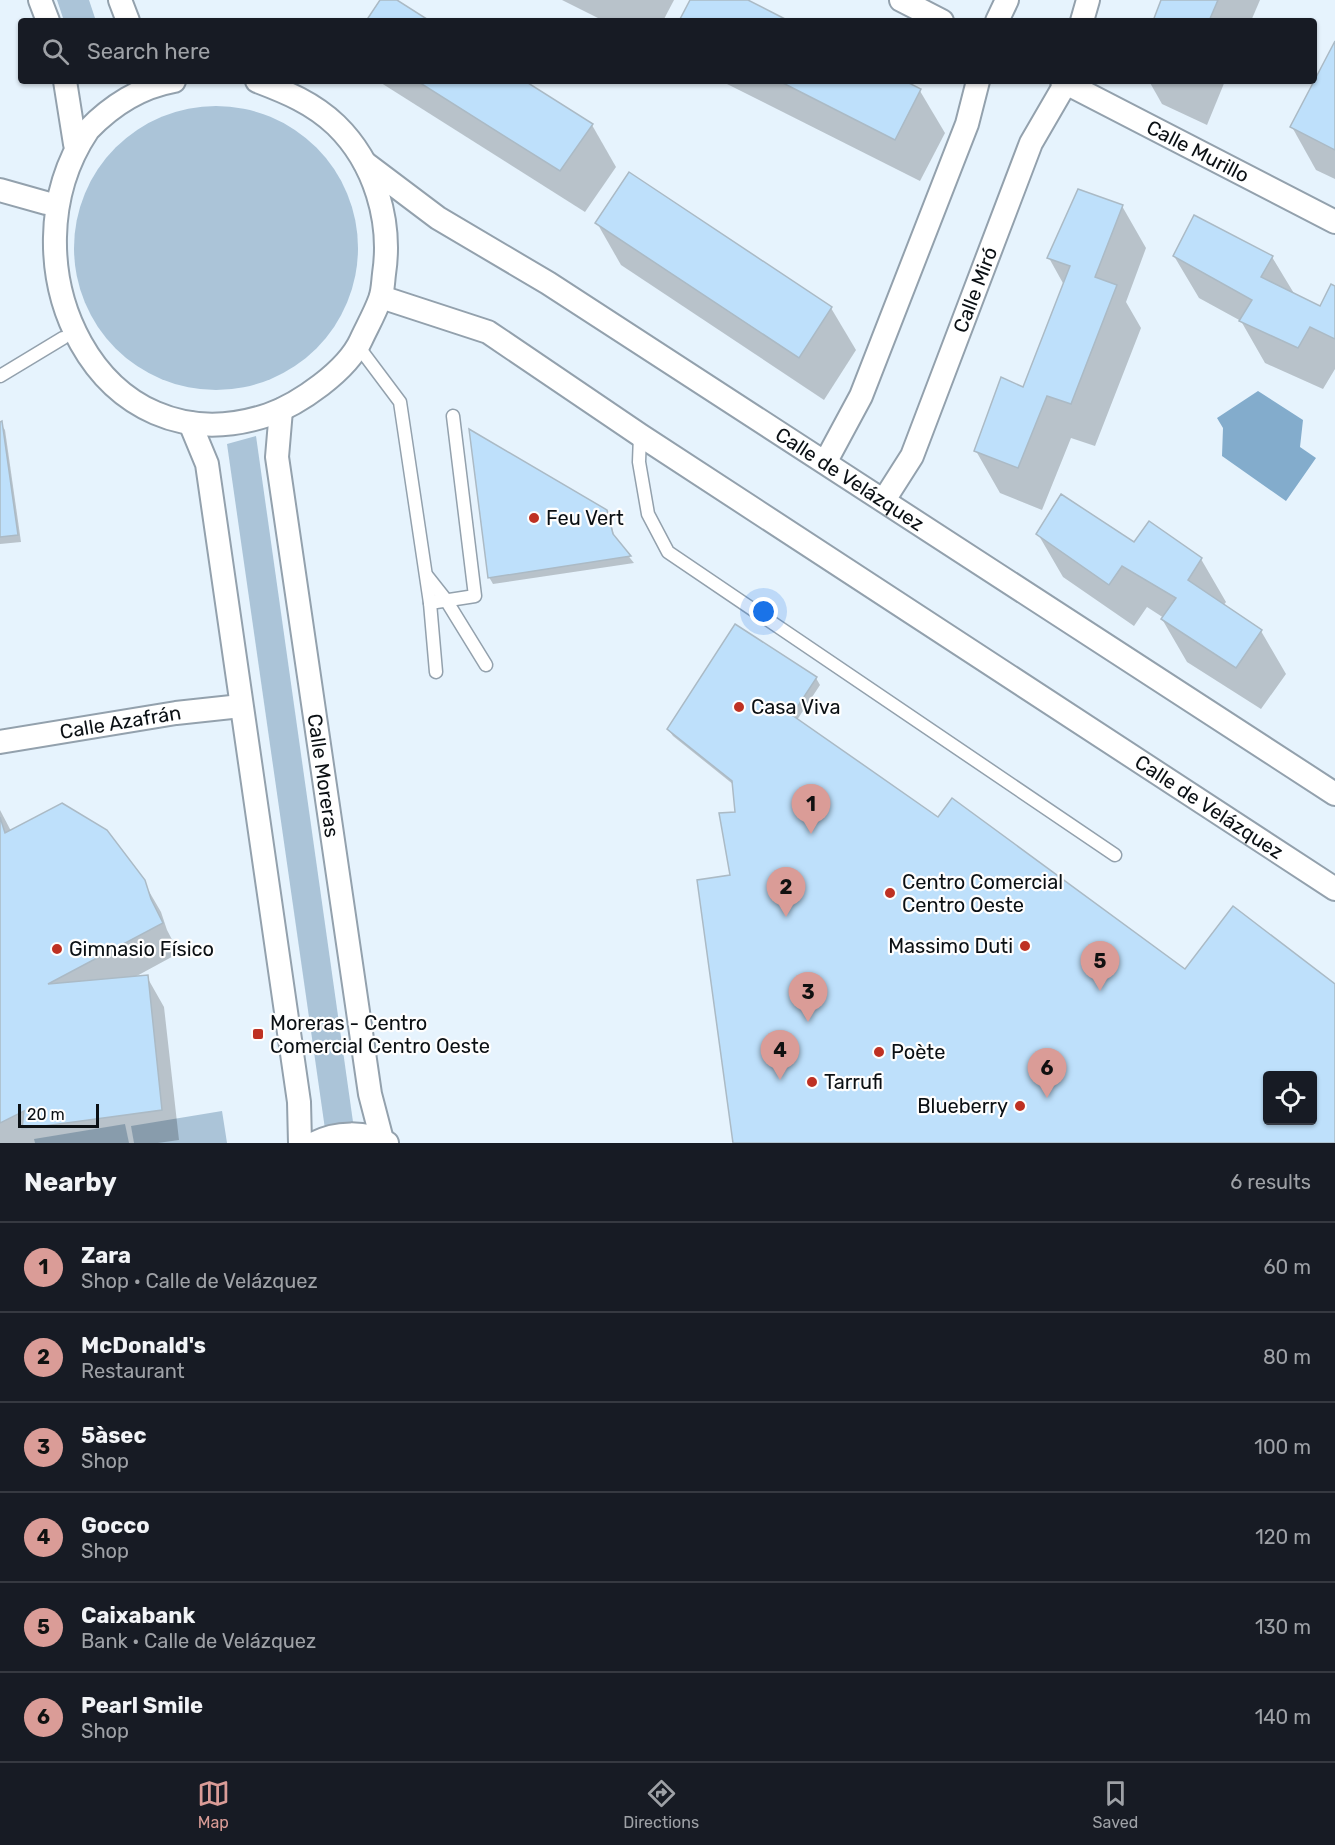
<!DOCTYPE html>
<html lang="en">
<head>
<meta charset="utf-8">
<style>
  :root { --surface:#171b24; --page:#242831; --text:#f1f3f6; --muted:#9ea1a6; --line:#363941; --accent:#da9c97 }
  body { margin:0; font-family:Rubik,sans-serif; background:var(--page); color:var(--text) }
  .controls { position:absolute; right:18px; bottom:18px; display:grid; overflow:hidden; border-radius:6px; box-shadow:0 2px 4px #0004 }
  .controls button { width:54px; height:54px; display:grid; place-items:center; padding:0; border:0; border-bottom:2px solid var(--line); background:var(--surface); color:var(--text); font:30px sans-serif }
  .scale { position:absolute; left:18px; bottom:15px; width:81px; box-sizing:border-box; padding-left:6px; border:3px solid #0b1014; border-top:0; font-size:16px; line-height:21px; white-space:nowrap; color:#0b1014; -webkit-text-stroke:4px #fefefe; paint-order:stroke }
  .you { position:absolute; left:764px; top:612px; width:21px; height:21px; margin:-15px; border:4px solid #fff; border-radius:50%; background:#1a73e8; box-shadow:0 0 0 9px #1a73e833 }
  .badge { display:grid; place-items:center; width:39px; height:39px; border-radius:50%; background:var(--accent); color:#111; font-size:20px; font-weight:700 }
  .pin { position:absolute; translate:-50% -50px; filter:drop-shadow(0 2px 3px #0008) }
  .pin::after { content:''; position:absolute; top:32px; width:21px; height:18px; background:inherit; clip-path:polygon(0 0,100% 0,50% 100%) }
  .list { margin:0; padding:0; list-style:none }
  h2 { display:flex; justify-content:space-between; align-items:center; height:78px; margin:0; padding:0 24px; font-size:26px }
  h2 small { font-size:20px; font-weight:400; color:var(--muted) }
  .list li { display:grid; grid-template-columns:39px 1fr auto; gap:18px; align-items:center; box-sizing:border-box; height:90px; padding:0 24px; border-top:2px solid var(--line) }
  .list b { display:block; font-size:22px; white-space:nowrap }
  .list p { margin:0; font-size:20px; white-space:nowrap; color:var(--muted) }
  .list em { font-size:20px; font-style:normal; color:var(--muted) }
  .icon { flex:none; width:33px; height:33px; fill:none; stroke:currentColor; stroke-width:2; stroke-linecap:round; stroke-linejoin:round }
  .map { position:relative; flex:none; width:1335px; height:1143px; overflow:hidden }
  .search { position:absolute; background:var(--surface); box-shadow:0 2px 4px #0004; left:18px; right:18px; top:18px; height:66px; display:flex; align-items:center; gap:15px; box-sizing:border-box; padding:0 21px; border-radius:6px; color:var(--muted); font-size:22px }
  .sheet { height:618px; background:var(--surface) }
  nav { display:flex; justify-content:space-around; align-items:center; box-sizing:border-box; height:84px; border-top:2px solid var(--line); background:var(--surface); font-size:16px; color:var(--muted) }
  nav a { display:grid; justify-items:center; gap:3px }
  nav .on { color:var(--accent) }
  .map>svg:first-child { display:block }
</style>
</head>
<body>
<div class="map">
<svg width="1335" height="1143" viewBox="0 0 1335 1143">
  <rect width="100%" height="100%" fill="#e6f3fd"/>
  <!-- green -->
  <g fill="#abc4d8">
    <path d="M 57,0 L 89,0 L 96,21 L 64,21 Z"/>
    <circle cx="216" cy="248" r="142"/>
    <path d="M 256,436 L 356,1143 L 327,1143 L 227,444 Z"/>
    <path d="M 222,1111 L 227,1143 L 134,1143 L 131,1126 Z"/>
    <path d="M 125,1124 L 129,1143 L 35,1143 L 34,1139 Z"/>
  </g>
  <!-- water -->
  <path fill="#83accc" d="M 1258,391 L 1303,420 L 1300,447 L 1316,458 L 1286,501 L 1222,456 L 1223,428 L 1217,418 Z"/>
  <!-- shadow -->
  <g fill="#0003" fill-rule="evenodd">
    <path d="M 562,0 L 674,0 L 663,21 L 604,21 Z"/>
    <path d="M 1163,0 L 1260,0 L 1251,21 L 1154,21 Z"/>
    <path d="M 1335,44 L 1335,179 L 1316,170 L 1292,127 Z"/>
    <path d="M 378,81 L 522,81 L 592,125 L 616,167 L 585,212 Z"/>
    <path d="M 721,81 L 902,81 L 920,91 L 945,133 L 920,181 Z"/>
    <path d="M 1149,81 L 1225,81 L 1207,125 L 1162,104 Z"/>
    <path d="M 1122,206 L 1146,248 L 1126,302 L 1141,328 L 1095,446 L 1071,438 L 1042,510 L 1000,493 L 976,451 L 1024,390 L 1064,285 L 1049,258 Z"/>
    <path d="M 597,223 L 831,308 L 856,350 L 824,400 L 621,265 Z"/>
    <path d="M 1174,256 L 1272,257 L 1295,295 L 1321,308 L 1335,287 L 1335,369 L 1323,389 L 1265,363 L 1241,321 L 1199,298 Z"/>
    <path d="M 0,423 L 5,430 L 21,542 L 0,544 Z"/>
    <path d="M 606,511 L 610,519 L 615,539 L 634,563 L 493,584 L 489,577 Z"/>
    <path d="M 1149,523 L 1201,559 L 1226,602 L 1223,606 L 1261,631 L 1286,674 L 1261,709 L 1187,662 L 1162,619 L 1164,618 L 1147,607 L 1134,626 L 1063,577 L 1038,534 L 1134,544 Z"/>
    <path d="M 816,678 L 820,685 L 797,720 L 938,819 L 1185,971 L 1335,986 L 1335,1143 L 735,1143 L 731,876 L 737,813 L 734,785 L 673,736 L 668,729 ZM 1268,1076 L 1312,1076 L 1312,1120 L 1268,1120 Z"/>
    <path d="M 0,810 L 11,831 L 143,881 L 161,912 L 167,930 L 179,953 L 133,978 L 147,977 L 164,1007 L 179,1140 L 158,1143 L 0,1143 Z"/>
  </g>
  <!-- building -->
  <g fill="#bee0fb" stroke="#abbac5" stroke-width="1.5" fill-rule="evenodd">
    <path d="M 380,0 L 397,0 L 430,21 L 366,21 Z"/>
    <path d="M 690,0 L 748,0 L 789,21 L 679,21 Z"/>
    <path d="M 1161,0 L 1218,0 L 1209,21 L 1153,21 Z"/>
    <path d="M 1335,41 L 1335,150 L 1290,127 Z"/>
    <path d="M 417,81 L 525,81 L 593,124 L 560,171 Z"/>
    <path d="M 779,81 L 905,81 L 921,89 L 895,140 Z"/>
    <path d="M 629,172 L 832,307 L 799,358 L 595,223 Z"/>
    <path d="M 1078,189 L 1123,205 L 1095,277 L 1117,285 L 1071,404 L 1047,396 L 1018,468 L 974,451 L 1001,377 L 1023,387 L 1070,266 L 1047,258 Z"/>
    <path d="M 1194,215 L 1273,256 L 1261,277 L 1320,306 L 1331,284 L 1335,286 L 1335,339 L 1310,327 L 1298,348 L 1239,321 L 1252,300 L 1173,256 Z"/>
    <path d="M 2,421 L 18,535 L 0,537 L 0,422 Z"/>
    <path d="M 469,429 L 607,510 L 613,534 L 631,556 L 488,578 Z"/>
    <path d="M 1061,494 L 1134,542 L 1149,521 L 1202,558 L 1188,580 L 1262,630 L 1236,668 L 1161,619 L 1176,598 L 1122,566 L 1109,585 L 1036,534 Z"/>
    <path d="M 735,624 L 817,677 L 792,715 L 938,817 L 952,798 L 1185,969 L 1233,906 L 1335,984 L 1335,1143 L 733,1143 L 697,880 L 730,875 L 719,813 L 735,812 L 732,781 L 667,729 ZM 1268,1076 L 1312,1076 L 1312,1120 L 1268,1120 Z"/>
    <path d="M 62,803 L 107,830 L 145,880 L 151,899 L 163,923 L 48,984 L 148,975 L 162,1110 L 22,1129 L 24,1111 L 0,1123 L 0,817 L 5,833 Z"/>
  </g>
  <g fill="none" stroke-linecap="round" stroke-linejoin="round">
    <defs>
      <g id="service">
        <path d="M 358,346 L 400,402 L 430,603 L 436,672"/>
        <path d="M 0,376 L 63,338"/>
        <path d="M 640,435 L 639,462 L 648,514 L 668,552 L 1115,855"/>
        <path d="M 427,576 L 446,600 L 486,665"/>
        <path d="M 430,603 L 475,596 L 453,416"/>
      </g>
      <g id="minor">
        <path d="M 40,0 L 48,21"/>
        <path d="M 120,0 L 128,21"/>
        <path d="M 901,0 L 942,21"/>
        <path d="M 997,21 L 1007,0"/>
        <path d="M 1082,21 L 1088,0"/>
        <path d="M 65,81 L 75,144"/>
        <path d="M 174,81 C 141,87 111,106 88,130 C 0,261 97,472 268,415 C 299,404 347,371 361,340 C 367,327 375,313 380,299 C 383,291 383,282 384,274 C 392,221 375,163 336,125 C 313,103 286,92 257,81"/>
        <path id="s1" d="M 1062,81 L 1335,222"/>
        <path id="s2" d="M 365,163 L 438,218 L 548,283 L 1335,794"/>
        <path d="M 0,190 L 46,203"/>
        <path id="s3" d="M 381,297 L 488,332 L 640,435 L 1335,889"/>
        <path id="s4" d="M 281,410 L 277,457 L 370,1094 L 382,1140"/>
        <path d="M 190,423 L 207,464 L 299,1102 L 300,1143"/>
        <path d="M 826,461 L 861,396 L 967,124 L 978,81"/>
        <path id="s5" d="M 884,500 L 912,456 L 1031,143 L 1067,81"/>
        <path id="s6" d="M 0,742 L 176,713 L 241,706"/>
        <path d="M 315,1143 C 335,1132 366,1131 387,1143"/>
      </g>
    </defs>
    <!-- service casing -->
    <use href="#service" stroke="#93a1ad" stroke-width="15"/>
    <!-- minor casing -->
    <use href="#minor" stroke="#93a1ad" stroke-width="26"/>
    <!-- service -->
    <use href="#service" stroke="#fff" stroke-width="12"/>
    <!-- minor -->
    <use href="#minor" stroke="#fff" stroke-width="22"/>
  </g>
  <!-- markers -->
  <g fill="#be3123" stroke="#fefefe" stroke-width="2">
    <circle cx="534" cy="518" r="6"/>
    <circle cx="739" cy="707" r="6"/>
    <circle cx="890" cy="893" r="6"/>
    <circle cx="1025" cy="946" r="6"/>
    <circle cx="57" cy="949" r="6"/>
    <rect x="252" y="1028" width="12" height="12" rx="3"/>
    <circle cx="879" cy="1052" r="6"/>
    <circle cx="812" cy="1082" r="6"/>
    <circle cx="1020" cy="1106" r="6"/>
  </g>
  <g text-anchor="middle" stroke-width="4.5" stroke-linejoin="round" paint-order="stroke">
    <!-- street labels -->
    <g font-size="20" fill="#0b1014" stroke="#fefefe">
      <text dy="7" stroke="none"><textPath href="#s1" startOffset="153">Calle Murillo</textPath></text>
      <text dy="7" stroke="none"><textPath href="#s5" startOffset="230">Calle Miró</textPath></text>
      <text dy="7" stroke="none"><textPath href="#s2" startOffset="579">Calle de Velázquez</textPath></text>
      <text dy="7" stroke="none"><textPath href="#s6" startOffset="122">Calle Azafrán</textPath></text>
      <text dy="7" stroke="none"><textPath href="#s4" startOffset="369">Calle Moreras</textPath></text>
      <text dy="7" stroke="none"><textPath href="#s3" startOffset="976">Calle de Velázquez</textPath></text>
    </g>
    <!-- poi labels -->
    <g font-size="20" fill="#0b1014" stroke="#fefefe" text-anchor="start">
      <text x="546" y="525">Feu Vert</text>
      <text x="751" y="714">Casa Viva</text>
      <text x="902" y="889">Centro Comercial<tspan x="902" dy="23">Centro Oeste</tspan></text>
      <text x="1013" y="953" text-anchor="end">Massimo Duti</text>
      <text x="69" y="956">Gimnasio Físico</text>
      <text x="270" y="1030">Moreras - Centro<tspan x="270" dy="23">Comercial Centro Oeste</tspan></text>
      <text x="891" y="1059">Poète</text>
      <text x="824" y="1089">Tarrufi</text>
      <text x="1008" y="1113" text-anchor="end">Blueberry</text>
    </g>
  </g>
</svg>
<div class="controls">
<button><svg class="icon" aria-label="locate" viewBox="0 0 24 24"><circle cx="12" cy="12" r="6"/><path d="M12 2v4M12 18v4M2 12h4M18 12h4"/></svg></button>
</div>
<div class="scale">20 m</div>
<div class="you"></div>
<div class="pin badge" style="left:811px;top:834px">1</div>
<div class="pin badge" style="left:786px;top:917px">2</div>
<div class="pin badge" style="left:808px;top:1022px">3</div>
<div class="pin badge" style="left:780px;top:1080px">4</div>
<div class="pin badge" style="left:1100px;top:991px">5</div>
<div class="pin badge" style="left:1047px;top:1098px">6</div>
<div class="search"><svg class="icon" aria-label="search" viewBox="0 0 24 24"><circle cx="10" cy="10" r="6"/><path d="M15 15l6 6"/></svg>Search here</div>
</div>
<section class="sheet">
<h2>Nearby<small>6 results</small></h2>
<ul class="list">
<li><span class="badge">1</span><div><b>Zara</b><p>Shop · Calle de Velázquez</p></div><em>60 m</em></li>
<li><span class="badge">2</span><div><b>McDonald's</b><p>Restaurant</p></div><em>80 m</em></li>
<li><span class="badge">3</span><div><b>5àsec</b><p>Shop</p></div><em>100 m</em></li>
<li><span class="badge">4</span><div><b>Gocco</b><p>Shop</p></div><em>120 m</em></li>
<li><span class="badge">5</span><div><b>Caixabank</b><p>Bank · Calle de Velázquez</p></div><em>130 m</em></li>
<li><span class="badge">6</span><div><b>Pearl Smile</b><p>Shop</p></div><em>140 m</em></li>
</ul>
</section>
<nav>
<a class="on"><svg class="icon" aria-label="map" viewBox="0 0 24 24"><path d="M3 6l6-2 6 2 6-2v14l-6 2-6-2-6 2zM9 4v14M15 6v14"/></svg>Map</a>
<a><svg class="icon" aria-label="directions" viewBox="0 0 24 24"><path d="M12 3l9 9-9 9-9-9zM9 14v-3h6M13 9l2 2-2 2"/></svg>Directions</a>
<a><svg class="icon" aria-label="saved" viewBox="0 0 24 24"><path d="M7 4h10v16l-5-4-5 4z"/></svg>Saved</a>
</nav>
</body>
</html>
